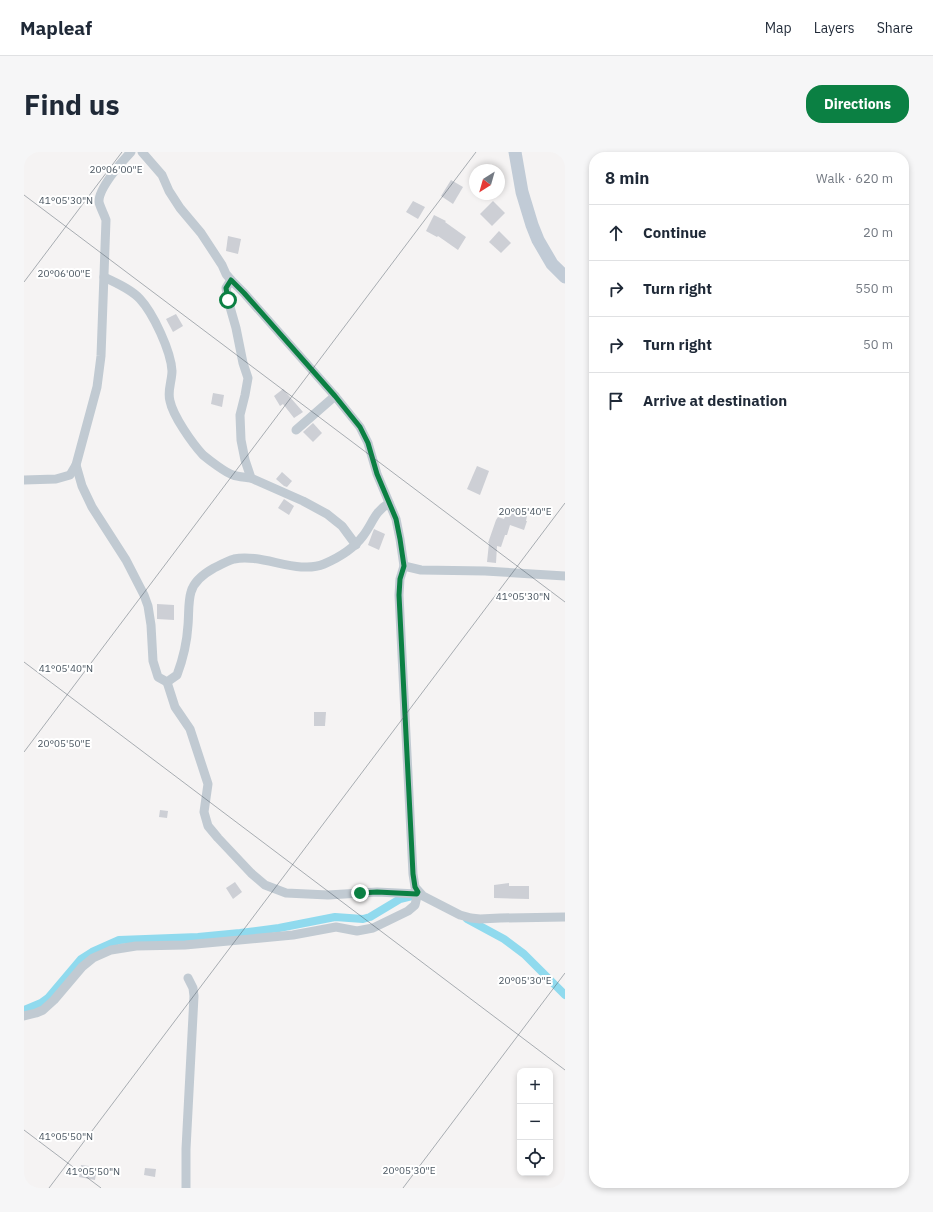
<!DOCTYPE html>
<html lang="en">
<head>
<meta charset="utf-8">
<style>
  :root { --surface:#fff; --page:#f6f6f7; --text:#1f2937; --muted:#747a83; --line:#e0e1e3; --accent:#0b8043 }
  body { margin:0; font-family:"IBM Plex Sans",sans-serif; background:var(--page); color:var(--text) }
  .controls { position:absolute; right:12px; bottom:12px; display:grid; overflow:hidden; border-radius:8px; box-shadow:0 2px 6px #0003 }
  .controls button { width:36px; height:36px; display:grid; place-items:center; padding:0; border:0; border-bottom:1px solid var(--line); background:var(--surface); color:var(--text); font:20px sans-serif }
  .compass { position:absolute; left:445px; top:12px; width:36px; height:36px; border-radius:50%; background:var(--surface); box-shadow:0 2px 6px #0003; rotate:217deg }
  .stop { position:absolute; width:12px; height:12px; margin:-9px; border:3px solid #0b8043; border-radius:50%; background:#fff }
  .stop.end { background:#0b8043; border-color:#fff; box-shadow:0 1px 4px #0008 }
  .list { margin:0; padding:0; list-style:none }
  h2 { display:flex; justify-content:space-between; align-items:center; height:52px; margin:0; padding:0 16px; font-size:17px }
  h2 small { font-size:13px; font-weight:400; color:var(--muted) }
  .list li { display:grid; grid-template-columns:26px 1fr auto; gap:12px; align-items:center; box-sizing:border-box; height:56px; padding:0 16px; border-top:1px solid var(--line) }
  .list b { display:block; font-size:15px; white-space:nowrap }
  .list em { font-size:13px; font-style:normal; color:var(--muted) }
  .icon { flex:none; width:22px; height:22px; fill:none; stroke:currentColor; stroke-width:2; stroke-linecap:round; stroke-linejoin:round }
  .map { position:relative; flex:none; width:541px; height:1036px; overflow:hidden; border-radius:16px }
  header { display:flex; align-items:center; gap:24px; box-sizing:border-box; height:56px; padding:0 20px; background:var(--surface); border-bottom:1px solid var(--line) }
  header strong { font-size:19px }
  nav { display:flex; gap:22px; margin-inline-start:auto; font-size:14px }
  .intro { display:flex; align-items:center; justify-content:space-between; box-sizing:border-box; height:96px; padding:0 24px }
  h1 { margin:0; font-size:28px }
  .button { padding:10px 18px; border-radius:16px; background:var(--accent); color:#fff; font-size:14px; font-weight:700 }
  main { display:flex; gap:24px; padding:0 24px }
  aside { flex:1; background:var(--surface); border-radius:16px; box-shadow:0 2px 6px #0003 }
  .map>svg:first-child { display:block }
</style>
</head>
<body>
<header>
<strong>Mapleaf</strong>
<nav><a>Map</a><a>Layers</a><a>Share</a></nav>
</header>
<div class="intro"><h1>Find us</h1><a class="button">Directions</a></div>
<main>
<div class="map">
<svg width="541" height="1036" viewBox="0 0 541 1036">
  <rect width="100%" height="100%" fill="#f5f3f3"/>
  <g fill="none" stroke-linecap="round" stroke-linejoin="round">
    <!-- canal -->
    <g stroke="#90daee" stroke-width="8">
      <path d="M 443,767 L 480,787 L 500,802 L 541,843"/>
      <path d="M 0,858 L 17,851 L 24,846 L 57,807 L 68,800 L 95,788 L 174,785 L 216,781 L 255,776 L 311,765 L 339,767 L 346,765 L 376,747 L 388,744"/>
    </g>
  </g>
  <!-- building -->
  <g fill="#cdcfd5">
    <path d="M 427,28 L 439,35 L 429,52 L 417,44 Z"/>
    <path d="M 389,49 L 401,55 L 394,67 L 382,60 Z"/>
    <path d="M 469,49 L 481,61 L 468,74 L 456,62 Z"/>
    <path d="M 410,63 L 422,69 L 421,70 L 442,85 L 434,98 L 414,84 L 413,85 L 402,79 Z"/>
    <path d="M 475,79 L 487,91 L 477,101 L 465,90 Z"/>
    <path d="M 204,84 L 217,87 L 214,102 L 202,99 Z"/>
    <path d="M 152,162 L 159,174 L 149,180 L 142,167 Z"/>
    <path d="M 259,237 L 279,260 L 270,266 L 259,252 L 256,254 L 250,244 Z"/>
    <path d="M 189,241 L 200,243 L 198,255 L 187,252 Z"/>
    <path d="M 289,271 L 298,281 L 289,290 L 279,280 Z"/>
    <path d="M 453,314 L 465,319 L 456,343 L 443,337 Z"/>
    <path d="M 258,320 L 268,329 L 263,335 L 260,334 L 252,327 Z"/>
    <path d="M 260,347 L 270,354 L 265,363 L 254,356 Z"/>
    <path d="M 488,358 L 503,364 L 502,369 L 503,369 L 500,378 L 486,373 L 483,383 L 481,383 L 477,395 L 473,394 L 472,411 L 463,410 L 465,391 L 464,391 L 472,368 L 474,365 L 480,367 L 482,363 L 486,364 Z"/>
    <path d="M 350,377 L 361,382 L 355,398 L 344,393 Z"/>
    <path d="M 133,452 L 150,453 L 150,468 L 133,467 Z"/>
    <path d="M 290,560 L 302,560 L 301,574 L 290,574 Z"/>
    <path d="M 136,658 L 144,659 L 143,666 L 135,665 Z"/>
    <path d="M 211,730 L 218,740 L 209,747 L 202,736 Z"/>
    <path d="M 485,731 L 485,734 L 505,734 L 505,747 L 470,746 L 470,733 Z"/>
    <path d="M 57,1013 L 73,1015 L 71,1028 L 55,1025 Z"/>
    <path d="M 121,1016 L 132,1017 L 131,1025 L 120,1023 Z"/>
  </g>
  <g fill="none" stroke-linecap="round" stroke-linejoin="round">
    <!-- street -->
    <g stroke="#c1cad2" stroke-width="9">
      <path d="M 118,0 L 138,23 L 145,39 L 156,56 L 177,81 L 198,113 L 202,122 L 207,128 L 202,136 L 204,148 L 212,176 L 219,211 L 224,226 L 221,243 L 216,263 L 217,288 L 221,308 L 227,326 L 279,349 L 303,362 L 318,374 L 332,393"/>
      <path d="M 80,125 C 92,131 107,137 116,147 C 129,161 147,199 148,219 C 148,229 143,239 146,249 C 149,264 168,291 179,303 C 185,308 202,321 209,323 C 214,325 222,325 227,326"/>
      <path d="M 207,128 L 220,141 L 311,244 L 336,275 L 344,291 L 353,322 L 372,367 L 376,387 L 380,414 L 376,427 L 375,443 L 389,722 L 391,735 L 399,744 L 436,763 L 447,766 L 456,767 L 476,766 L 541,765"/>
      <path d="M 272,278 L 311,244"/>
      <path d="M 52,313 L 58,334 L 68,355 L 102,408 L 120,443 L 124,454 L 127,473 L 129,509 L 134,525 L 143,530 L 153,523 C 159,507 163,490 164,473 C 165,462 164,450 167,440 C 170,429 181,421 190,416 C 196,413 203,409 210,407 C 238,401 274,423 300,412 C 314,406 330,396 339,384 C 349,371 350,360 365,351"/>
      <path d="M 0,328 L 32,327 L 46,323 L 52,313 L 73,235 L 77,204 L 82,68 C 80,62 76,55 75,50 C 74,37 98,9 107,0"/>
      <path d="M 380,414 L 397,418 L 461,419 L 541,424"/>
      <path d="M 143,530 L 151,555 L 166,577 L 184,632 L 180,660 L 184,674 L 194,686 L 227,721 L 241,733 L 262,741 L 304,743 L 353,740 L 393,742"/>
      <path d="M 0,864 L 12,861 L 19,858 L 30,848 L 58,815 L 69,806 L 87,798 L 112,794 L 161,793 L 269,783 L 312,775 L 333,779 L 349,776 L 384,759 L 391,753 L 394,740"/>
      <path d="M 162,1036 L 162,997 L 170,844 L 169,836 L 164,826"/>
    </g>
    <!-- secondary -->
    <path stroke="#c1cbd6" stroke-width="13" d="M 491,0 L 498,40 L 508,73 L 514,88 L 528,112 L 541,125"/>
  </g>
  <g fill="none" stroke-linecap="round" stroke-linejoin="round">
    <!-- route -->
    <path stroke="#0b8043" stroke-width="5" d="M 204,148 L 202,136 L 207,128 L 220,141 L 311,244 L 336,275 L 344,291 L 353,322 L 372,367 L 376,387 L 380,414 L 376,427 L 375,443 L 389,722 L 391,735 L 394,740 L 393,742 L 353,740 L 336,741"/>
  </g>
  <!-- ticks -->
  <path fill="none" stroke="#4a5661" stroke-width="1" stroke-opacity="0.45" d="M 0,43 L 541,450M 0,130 L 98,0M 0,510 L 541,918M 0,600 L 452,0M 0,978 L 77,1036M 25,1036 L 541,351M 379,1036 L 541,821"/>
  <g font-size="10" text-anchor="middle" fill="#4a5661" stroke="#fff" stroke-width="4" stroke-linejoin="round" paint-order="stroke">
    <text x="92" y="21">20°06'00"E</text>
    <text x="42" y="52">41°05'30"N</text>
    <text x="40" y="125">20°06'00"E</text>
    <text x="501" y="363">20°05'40"E</text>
    <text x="499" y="448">41°05'30"N</text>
    <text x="42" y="520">41°05'40"N</text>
    <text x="40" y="595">20°05'50"E</text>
    <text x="501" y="832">20°05'30"E</text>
    <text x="42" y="988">41°05'50"N</text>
    <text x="385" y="1022">20°05'30"E</text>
    <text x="69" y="1023">41°05'50"N</text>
  </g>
</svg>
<div class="controls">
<button>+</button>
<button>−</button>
<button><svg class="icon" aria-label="locate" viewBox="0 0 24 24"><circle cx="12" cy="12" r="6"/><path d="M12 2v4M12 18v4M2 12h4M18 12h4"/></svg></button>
</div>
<svg class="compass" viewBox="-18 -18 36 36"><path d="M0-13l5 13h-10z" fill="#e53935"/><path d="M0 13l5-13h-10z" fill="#747a83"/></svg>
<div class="stop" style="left:204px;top:148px"></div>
<div class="stop end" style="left:336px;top:741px"></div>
</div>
<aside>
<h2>8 min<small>Walk · 620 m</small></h2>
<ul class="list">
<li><svg class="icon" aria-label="ahead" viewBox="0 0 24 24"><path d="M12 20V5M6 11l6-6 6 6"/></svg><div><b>Continue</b></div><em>20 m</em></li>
<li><svg class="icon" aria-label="right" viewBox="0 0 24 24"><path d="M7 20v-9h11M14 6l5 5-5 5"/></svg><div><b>Turn right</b></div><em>550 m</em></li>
<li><svg class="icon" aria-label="right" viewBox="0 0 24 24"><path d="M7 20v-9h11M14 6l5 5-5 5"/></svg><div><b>Turn right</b></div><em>50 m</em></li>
<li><svg class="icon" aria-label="arrive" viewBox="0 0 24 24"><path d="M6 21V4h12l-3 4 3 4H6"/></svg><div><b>Arrive at destination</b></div></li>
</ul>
</aside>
</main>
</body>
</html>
